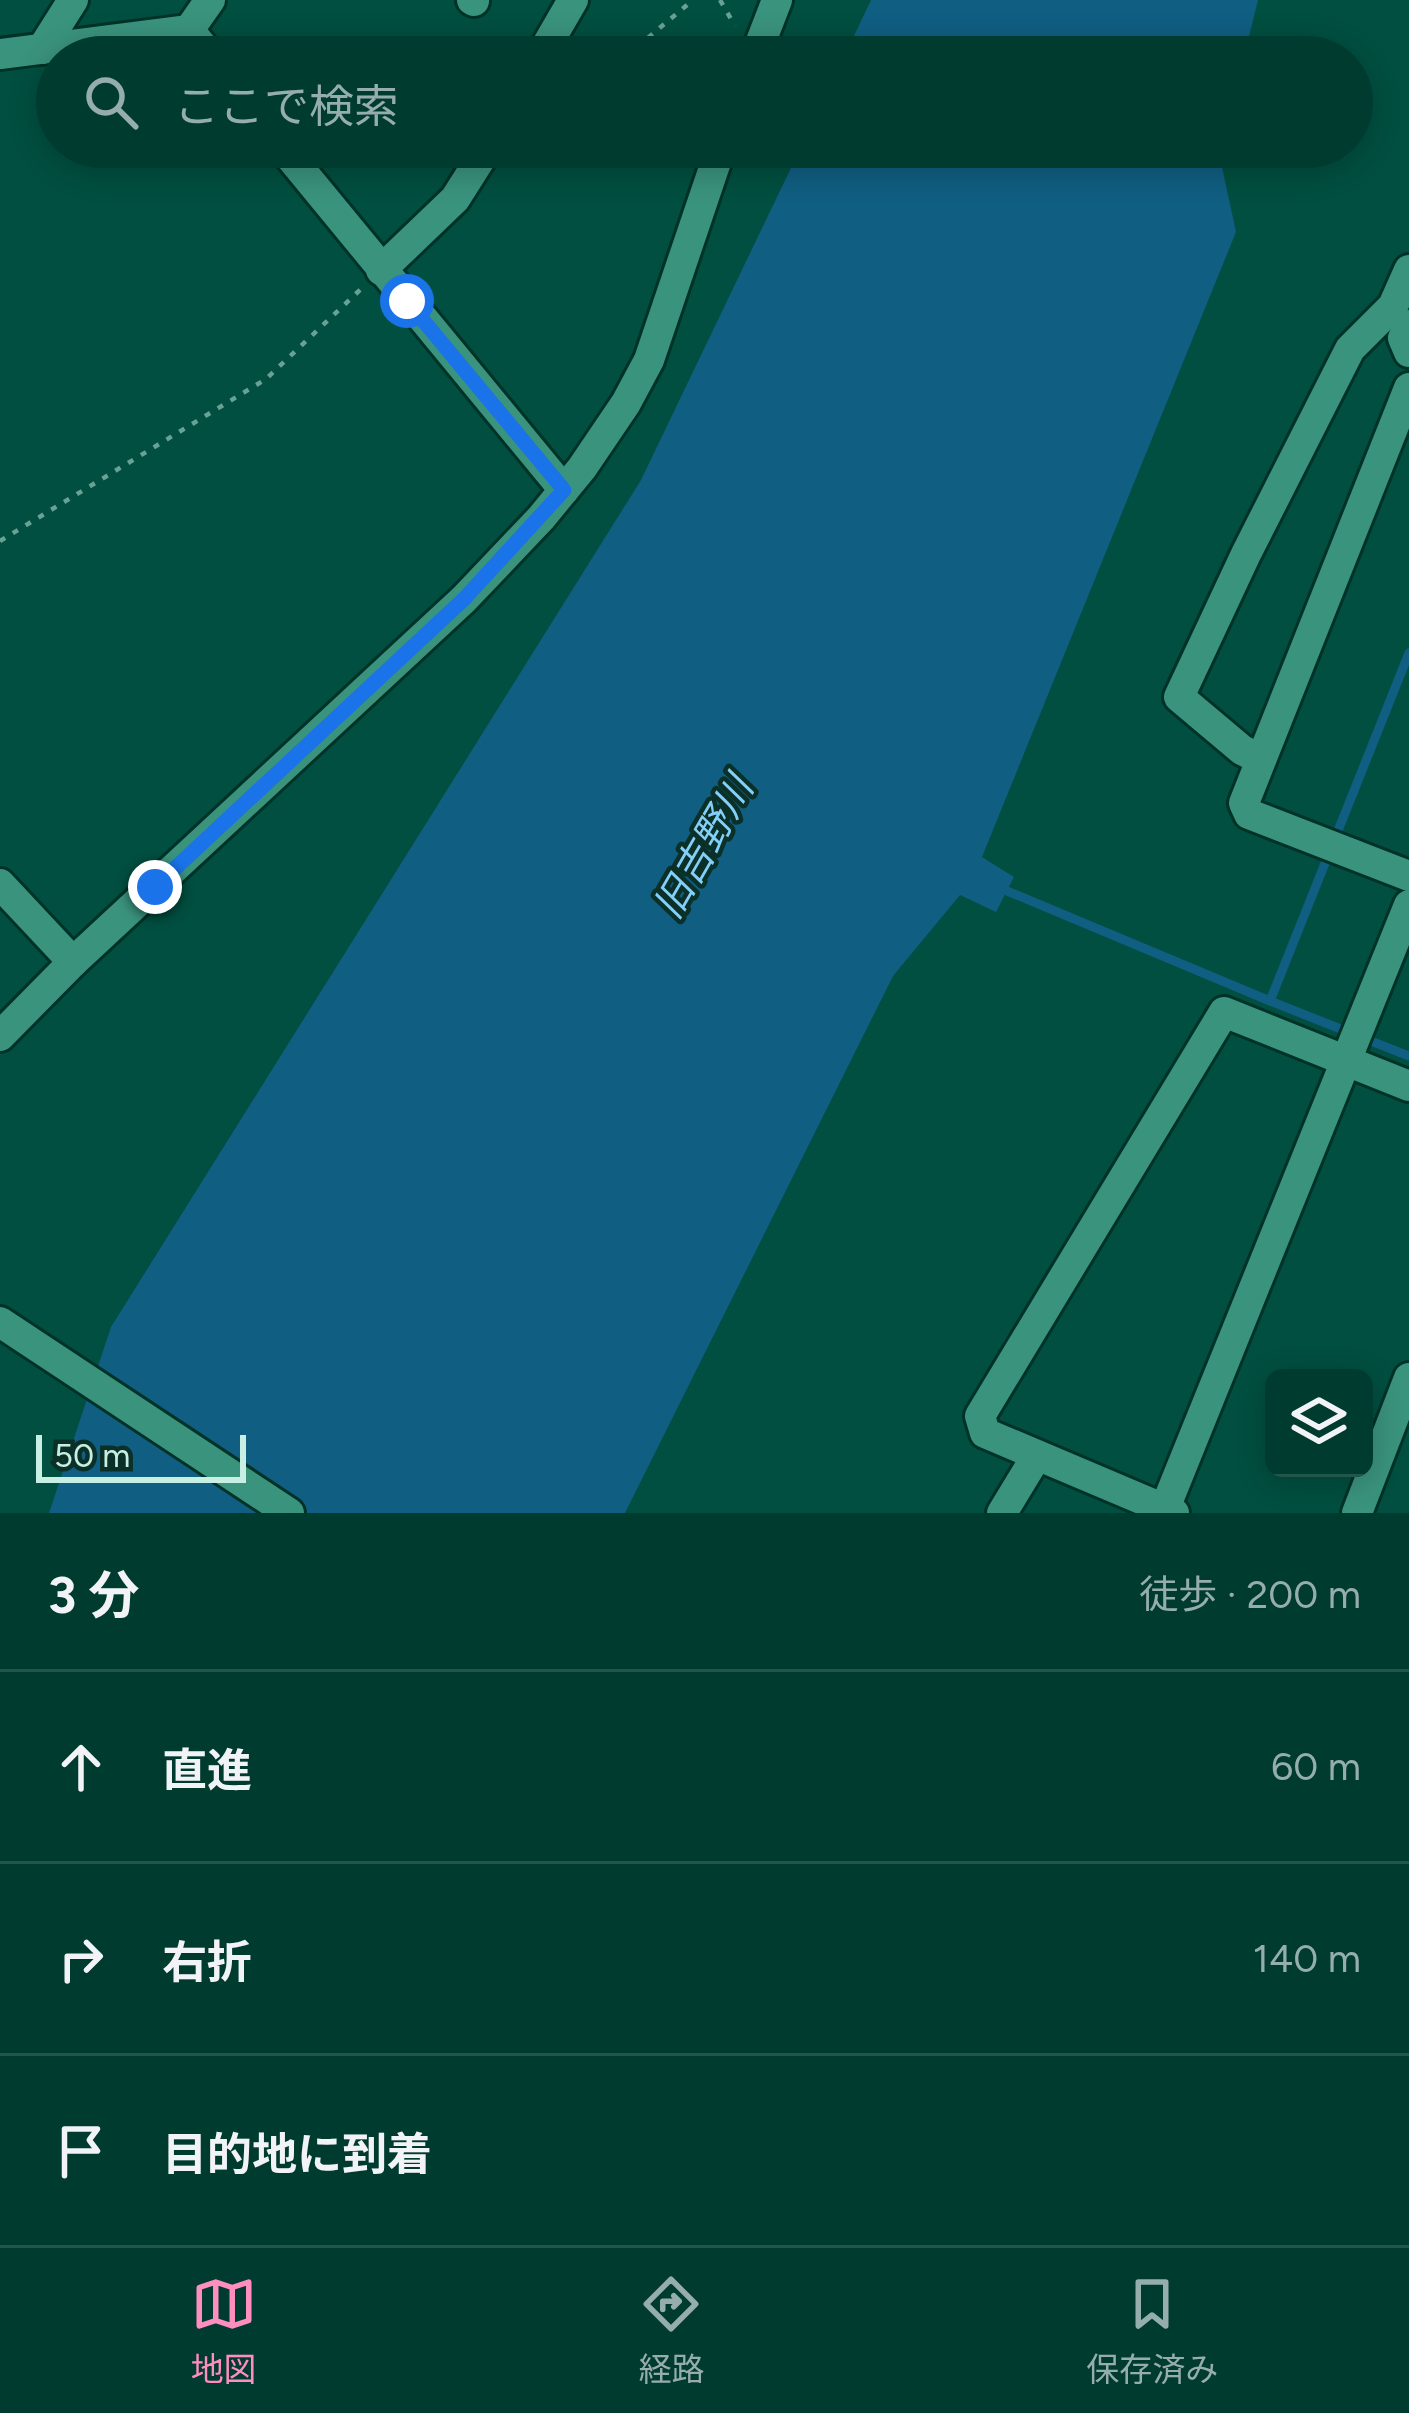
<!DOCTYPE html>
<html lang="ja">
<head>
<meta charset="utf-8">
<style>
  :root { --surface:#003b30; --page:#0a4238; --text:#f1f3f6; --muted:#95adab; --line:#22554c; --accent:#fe8ebd }
  body { margin:0; font-family:Figtree,"Noto Sans JP",sans-serif; background:var(--page); color:var(--text) }
  .controls { position:absolute; right:36px; bottom:36px; display:grid; overflow:hidden; border-radius:18px; box-shadow:0 6px 30px #0003 }
  .controls button { width:108px; height:108px; display:grid; place-items:center; padding:0; border:0; border-bottom:3px solid var(--line); background:var(--surface); color:var(--text); font:60px sans-serif }
  .scale { position:absolute; left:36px; bottom:30px; width:210px; box-sizing:border-box; padding-left:12px; border:6px solid #c7efe3; border-top:0; font-size:33px; line-height:42px; white-space:nowrap; color:#c7efe3; -webkit-text-stroke:9px #0a3028; paint-order:stroke }
  .stop { position:absolute; width:36px; height:36px; margin:-27px; border:9px solid #1a73e8; border-radius:50%; background:#fff }
  .stop.end { background:#1a73e8; border-color:#fff; box-shadow:0 3px 12px #0008 }
  .list { margin:0; padding:0; list-style:none }
  h2 { display:flex; justify-content:space-between; align-items:center; height:156px; margin:0; padding:0 48px; font-size:51px }
  h2 small { font-size:39px; font-weight:400; color:var(--muted) }
  .list li { display:grid; grid-template-columns:78px 1fr auto; gap:36px; align-items:center; box-sizing:border-box; height:192px; padding:0 48px; border-top:3px solid var(--line) }
  .list b { display:block; font-size:45px; white-space:nowrap }
  .list em { font-size:39px; font-style:normal; color:var(--muted) }
  .icon { flex:none; width:66px; height:66px; fill:none; stroke:currentColor; stroke-width:2; stroke-linecap:round; stroke-linejoin:round }
  .map { position:relative; flex:none; width:1409px; height:1513px; overflow:hidden }
  .search { position:absolute; background:var(--surface); box-shadow:0 6px 30px #0003; left:36px; right:36px; top:36px; height:132px; display:flex; align-items:center; gap:30px; box-sizing:border-box; padding:0 42px; border-radius:66px; color:var(--muted); font-size:45px }
  .sheet { height:732px; background:var(--surface) }
  nav { display:flex; justify-content:space-around; align-items:center; box-sizing:border-box; height:168px; border-top:3px solid var(--line); background:var(--surface); font-size:33px; color:var(--muted) }
  nav a { display:grid; justify-items:center; gap:6px }
  nav .on { color:var(--accent) }
  .map>svg:first-child { display:block }
</style>
</head>
<body>
<div class="map">
<svg width="1409" height="1513" viewBox="0 0 1409 1513">
  <rect width="100%" height="100%" fill="#004f40"/>
  <!-- water -->
  <g fill="#105e82">
    <path d="M 871,0 L 1258,0 L 1244,57 L 844,57 Z"/>
    <path d="M 801,147 L 1220,147 L 1219,153 L 1236,232 L 982,857 L 1014,877 L 996,912 L 960,895 L 893,976 L 625,1513 L 49,1513 L 111,1327 L 641,480 Z"/>
  </g>
  <g fill="none" stroke-linecap="round" stroke-linejoin="round">
    <!-- stream -->
    <g stroke="#105e82" stroke-width="9">
      <path d="M 1000,888 L 1270,1001 L 1409,653"/>
      <path d="M 1270,1001 L 1409,1056"/>
    </g>
    <defs>
      <g id="minor">
        <path d="M 472,0 L 474,1"/>
        <path d="M 189,30 L 210,0"/>
        <path d="M 42,49 L 73,0"/>
        <path d="M 0,54 L 189,30 L 211,57"/>
        <path d="M 540,57 L 573,0"/>
        <path d="M 755,57 L 777,0"/>
        <path d="M 282,147 L 564,490"/>
        <path d="M 381,270 L 455,199 L 488,147"/>
        <path d="M 1409,325 L 1403,338 L 1409,352"/>
        <path d="M 1409,388 L 1244,803 L 1249,814 L 1409,876"/>
        <path d="M 1260,759 L 1242,750 L 1179,697 L 1246,554 L 1350,349 L 1393,306 L 1409,270"/>
        <path d="M 0,884 L 73,962"/>
        <path d="M 0,1036 L 73,962 L 464,599 L 541,518 L 582,468 L 626,403 L 649,360 L 721,147"/>
        <path d="M 0,1322 L 289,1513"/>
        <path d="M 1002,1513 L 1036,1457"/>
        <path d="M 1163,1513 L 1409,905"/>
        <path d="M 1174,1513 L 985,1433 L 980,1416 L 1224,1012 L 1409,1086"/>
      </g>
      <path id="tertiary" d="M 1357,1513 L 1409,1378"/>
    </defs>
    <!-- minor casing -->
    <use href="#minor" stroke="#003227" stroke-width="36"/>
    <!-- tertiary casing -->
    <use href="#tertiary" stroke="#003227" stroke-width="36"/>
    <!-- path -->
    <g stroke="#67a294" stroke-width="4.5" stroke-dasharray="6 9" stroke-linecap="butt">
      <path d="M 720,0 L 735,26"/>
      <path d="M 625,57 L 693,0"/>
      <path d="M 0,541 L 266,379 L 362,288"/>
    </g>
    <!-- minor -->
    <use href="#minor" stroke="#3a937d" stroke-width="30"/>
    <!-- tertiary -->
    <use href="#tertiary" stroke="#3a937d" stroke-width="30"/>
  </g>
  <g fill="none" stroke-linecap="round" stroke-linejoin="round">
    <!-- route -->
    <path stroke="#1a73e8" stroke-width="15" d="M 155,887 L 464,599 L 564,490 L 407,301"/>
  </g>
  <g text-anchor="middle" stroke-width="9" stroke-linejoin="round" paint-order="stroke">
    <!-- water labels -->
    <g font-size="39" font-style="italic" fill="#84cffa" stroke="#0a3028">
      <text transform="translate(703 847) rotate(-60)" y="14">旧吉野川</text>
    </g>
  </g>
</svg>
<div class="controls">
<button><svg class="icon" aria-label="layers" viewBox="0 0 24 24"><path d="M12 4l9 5-9 5-9-5zM3 14l9 5 9-5"/></svg></button>
</div>
<div class="scale">50 m</div>
<div class="stop" style="left:407px;top:301px"></div>
<div class="stop end" style="left:155px;top:887px"></div>
<div class="search"><svg class="icon" aria-label="search" viewBox="0 0 24 24"><circle cx="10" cy="10" r="6"/><path d="M15 15l6 6"/></svg>ここで検索</div>
</div>
<section class="sheet">
<h2>3 分<small>徒歩 · 200 m</small></h2>
<ul class="list">
<li><svg class="icon" aria-label="ahead" viewBox="0 0 24 24"><path d="M12 20V5M6 11l6-6 6 6"/></svg><div><b>直進</b></div><em>60 m</em></li>
<li><svg class="icon" aria-label="right" viewBox="0 0 24 24"><path d="M7 20v-9h11M14 6l5 5-5 5"/></svg><div><b>右折</b></div><em>140 m</em></li>
<li><svg class="icon" aria-label="arrive" viewBox="0 0 24 24"><path d="M6 21V4h12l-3 4 3 4H6"/></svg><div><b>目的地に到着</b></div></li>
</ul>
</section>
<nav>
<a class="on"><svg class="icon" aria-label="map" viewBox="0 0 24 24"><path d="M3 6l6-2 6 2 6-2v14l-6 2-6-2-6 2zM9 4v14M15 6v14"/></svg>地図</a>
<a><svg class="icon" aria-label="directions" viewBox="0 0 24 24"><path d="M12 3l9 9-9 9-9-9zM9 14v-3h6M13 9l2 2-2 2"/></svg>経路</a>
<a><svg class="icon" aria-label="saved" viewBox="0 0 24 24"><path d="M7 4h10v16l-5-4-5 4z"/></svg>保存済み</a>
</nav>
</body>
</html>
